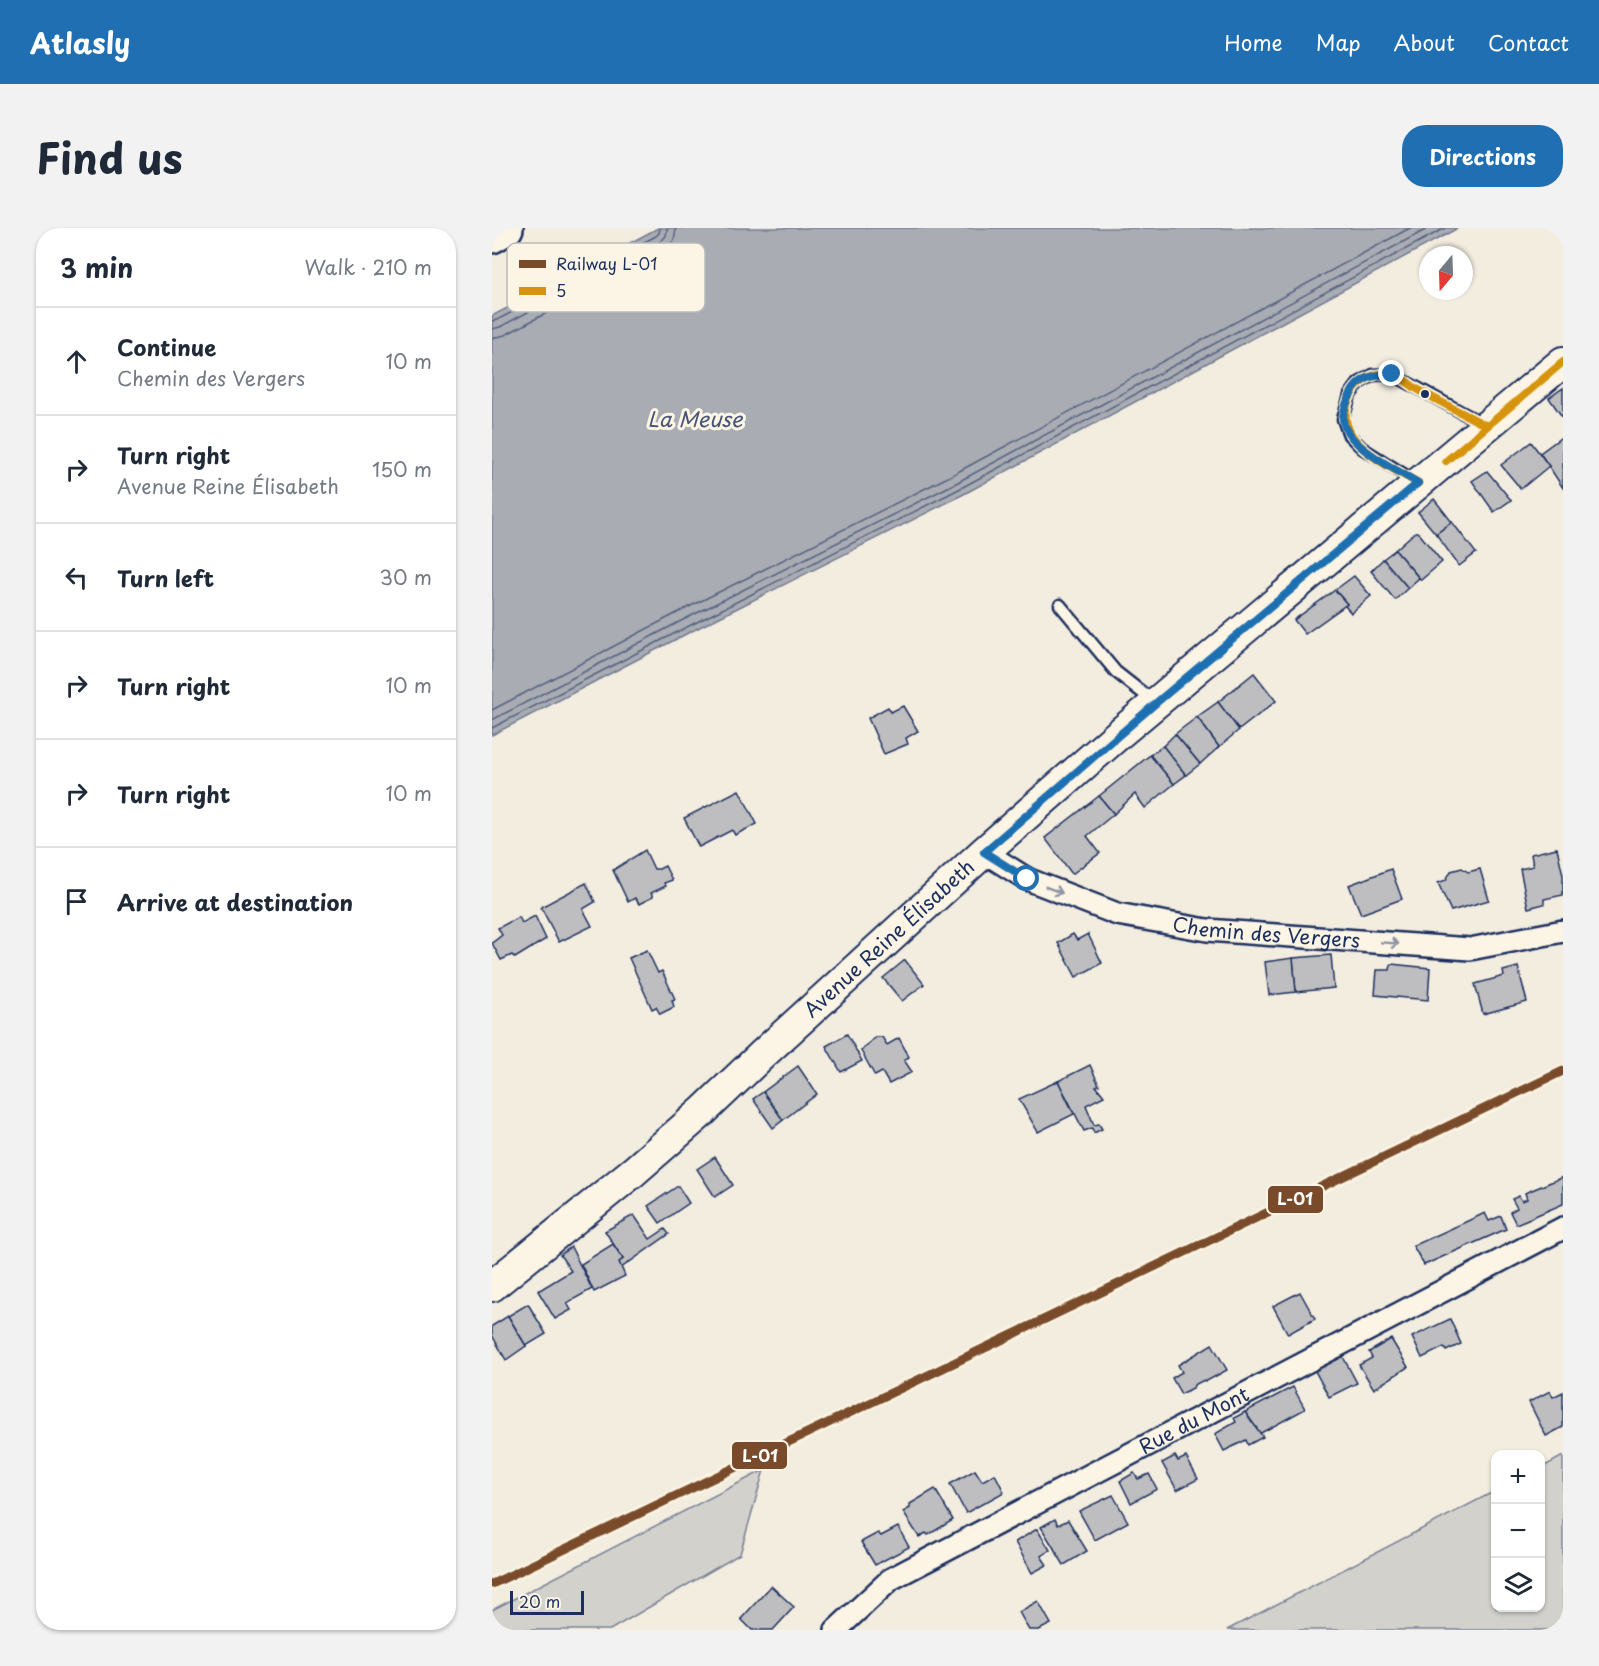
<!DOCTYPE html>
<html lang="en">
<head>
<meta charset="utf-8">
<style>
  :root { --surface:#fff; --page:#f2f2f3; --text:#1f2937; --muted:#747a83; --line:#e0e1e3; --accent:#1f6fb2 }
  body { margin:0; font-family:"Playpen Sans",sans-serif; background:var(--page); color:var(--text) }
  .controls { position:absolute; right:18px; bottom:18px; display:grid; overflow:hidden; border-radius:12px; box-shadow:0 2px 4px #0004 }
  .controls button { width:54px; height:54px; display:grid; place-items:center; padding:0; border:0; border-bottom:2px solid var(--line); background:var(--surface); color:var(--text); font:30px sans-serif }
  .compass { position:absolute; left:927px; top:18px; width:54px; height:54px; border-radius:50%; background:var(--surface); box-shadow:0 2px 4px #0004; rotate:199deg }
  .scale { position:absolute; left:18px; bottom:15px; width:74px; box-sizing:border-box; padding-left:6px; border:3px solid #1b2f5e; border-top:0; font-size:16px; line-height:21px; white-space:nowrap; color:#1b2f5e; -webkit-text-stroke:4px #fcf5e5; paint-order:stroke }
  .stop { position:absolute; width:18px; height:18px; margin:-14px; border:4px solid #1f6fb2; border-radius:50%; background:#fff }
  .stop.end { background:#1f6fb2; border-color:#fff; box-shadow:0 2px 6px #0008 }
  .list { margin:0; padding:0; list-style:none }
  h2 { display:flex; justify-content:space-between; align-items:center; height:78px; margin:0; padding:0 24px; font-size:26px }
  h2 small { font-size:20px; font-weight:400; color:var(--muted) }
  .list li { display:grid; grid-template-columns:39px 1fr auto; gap:18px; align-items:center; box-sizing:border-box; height:108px; padding:0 24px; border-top:2px solid var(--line) }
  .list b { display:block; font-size:22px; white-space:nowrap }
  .list p { margin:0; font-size:20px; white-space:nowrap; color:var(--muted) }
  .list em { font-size:20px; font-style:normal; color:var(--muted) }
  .icon { flex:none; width:33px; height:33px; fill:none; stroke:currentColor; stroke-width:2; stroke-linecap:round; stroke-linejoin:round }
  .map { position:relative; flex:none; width:1071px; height:1402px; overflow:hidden; border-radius:24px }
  header { display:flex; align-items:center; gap:36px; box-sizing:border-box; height:84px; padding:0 30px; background:var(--accent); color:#fff }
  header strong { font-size:28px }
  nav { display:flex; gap:33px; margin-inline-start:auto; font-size:21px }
  .intro { display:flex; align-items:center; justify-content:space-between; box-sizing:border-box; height:144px; padding:0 36px }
  h1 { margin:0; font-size:42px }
  .button { padding:15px 27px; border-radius:24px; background:var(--accent); color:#fff; font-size:21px; font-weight:700 }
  main { display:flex; gap:36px; padding:0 36px }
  aside { flex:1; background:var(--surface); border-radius:24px; box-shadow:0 2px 4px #0004 }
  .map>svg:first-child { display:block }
</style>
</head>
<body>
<header>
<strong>Atlasly</strong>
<nav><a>Home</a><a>Map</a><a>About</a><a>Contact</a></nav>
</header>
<div class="intro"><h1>Find us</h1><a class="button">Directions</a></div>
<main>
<aside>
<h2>3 min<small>Walk · 210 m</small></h2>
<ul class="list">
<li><svg class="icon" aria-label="ahead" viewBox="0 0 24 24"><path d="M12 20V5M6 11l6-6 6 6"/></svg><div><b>Continue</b><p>Chemin des Vergers</p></div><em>10 m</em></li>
<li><svg class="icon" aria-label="right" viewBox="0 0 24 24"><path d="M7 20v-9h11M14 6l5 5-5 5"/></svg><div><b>Turn right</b><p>Avenue Reine Élisabeth</p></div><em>150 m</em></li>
<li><svg class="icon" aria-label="left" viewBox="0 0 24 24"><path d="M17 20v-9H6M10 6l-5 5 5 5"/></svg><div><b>Turn left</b></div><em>30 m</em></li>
<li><svg class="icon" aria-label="right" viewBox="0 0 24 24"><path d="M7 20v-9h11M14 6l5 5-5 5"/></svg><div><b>Turn right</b></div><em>10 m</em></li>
<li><svg class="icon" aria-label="right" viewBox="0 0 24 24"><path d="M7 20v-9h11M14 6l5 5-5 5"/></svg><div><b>Turn right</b></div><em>10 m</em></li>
<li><svg class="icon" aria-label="arrive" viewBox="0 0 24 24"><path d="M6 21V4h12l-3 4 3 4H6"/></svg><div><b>Arrive at destination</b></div></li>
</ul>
</aside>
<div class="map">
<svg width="1071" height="1402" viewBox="0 0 1071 1402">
  <rect width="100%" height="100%" fill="#f3ede0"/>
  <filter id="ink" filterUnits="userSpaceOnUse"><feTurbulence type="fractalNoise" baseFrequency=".0167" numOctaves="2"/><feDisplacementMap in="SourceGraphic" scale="12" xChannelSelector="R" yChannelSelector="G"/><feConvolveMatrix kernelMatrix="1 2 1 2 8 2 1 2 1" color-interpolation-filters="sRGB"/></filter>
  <g filter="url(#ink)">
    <!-- green -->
    <g fill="#d3d1cc" stroke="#778095" stroke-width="1.5">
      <path d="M 1071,1228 L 1071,1402 L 735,1402 L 1003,1263 L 1004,1380 L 1048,1380 L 1049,1240 Z"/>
      <path d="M 272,1242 L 248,1326 L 118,1402 L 0,1402 L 0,1382 Z"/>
    </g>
    <!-- water -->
    <path fill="#a9acb3" stroke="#707a91" stroke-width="1.5" d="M 166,0 L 966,0 L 470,267 L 198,404 L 0,507 L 0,88 Z"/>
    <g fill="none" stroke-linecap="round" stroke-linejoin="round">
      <!-- shore -->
      <g stroke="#546180" stroke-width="1.5">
        <path d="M 0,93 L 5,92 L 164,8 L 167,5 L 168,0"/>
        <path d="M 0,101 L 8,99 L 168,14 L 174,8 L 175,0"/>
        <path d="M 0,110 L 13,107 L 173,22 L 182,12 L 184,0"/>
        <path d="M 0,482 L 187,384 L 460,247 L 918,0"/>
        <path d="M 0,492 L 191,392 L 464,255 L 937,0"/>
        <path d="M 0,500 L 195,399 L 467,261 L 953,0"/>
      </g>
    </g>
    <!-- building -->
    <g fill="#bebec0" stroke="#1b2f5e" stroke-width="1.5">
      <path d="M 1071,160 L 1071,190 L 1057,170 Z"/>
      <path d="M 1071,208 L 1071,260 L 1048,225 Z"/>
      <path d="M 1039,214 L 1057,238 L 1029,261 L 1009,237 Z"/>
      <path d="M 995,243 L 1019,272 L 1002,284 L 980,253 Z"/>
      <path d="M 942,271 L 960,294 L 944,306 L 926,284 Z"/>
      <path d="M 960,294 L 984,325 L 967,338 L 944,306 Z"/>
      <path d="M 923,304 L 926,304 L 950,334 L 929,352 L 903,322 Z"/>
      <path d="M 903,322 L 927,350 L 916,360 L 891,331 Z"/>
      <path d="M 891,331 L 916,360 L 903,372 L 879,343 Z"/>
      <path d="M 862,348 L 879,368 L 859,385 L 853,378 L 855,376 L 843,362 Z"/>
      <path d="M 843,362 L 855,376 L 813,406 L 802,392 Z"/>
      <path d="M 762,445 L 784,473 L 747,502 L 726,474 Z"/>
      <path d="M 726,474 L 747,502 L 727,519 L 705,489 Z"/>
      <path d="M 411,478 L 426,503 L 414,510 L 416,516 L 392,526 L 376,490 L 396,479 L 399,484 Z"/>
      <path d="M 705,489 L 727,519 L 708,536 L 683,506 Z"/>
      <path d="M 683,506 L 708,536 L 694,547 L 671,518 Z"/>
      <path d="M 671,518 L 694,547 L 682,556 L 658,527 Z"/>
      <path d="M 658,527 L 682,556 L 653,580 L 643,566 L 622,586 L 607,568 Z"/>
      <path d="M 247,562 L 265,596 L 243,607 L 240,602 L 207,619 L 192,590 Z"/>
      <path d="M 607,568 L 622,586 L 595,608 L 608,625 L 580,646 L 553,610 Z"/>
      <path d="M 1065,620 L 1071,647 L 1071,667 L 1052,671 L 1052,676 L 1036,680 L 1028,641 L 1041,638 L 1039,626 Z"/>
      <path d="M 153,622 L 162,641 L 167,641 L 173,638 L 180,652 L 172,655 L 174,658 L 159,665 L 161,669 L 147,676 L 143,670 L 136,674 L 121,642 Z"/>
      <path d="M 970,640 L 976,644 L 988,641 L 997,672 L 959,683 L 946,655 L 954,652 L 959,643 Z"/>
      <path d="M 899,641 L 910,671 L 869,686 L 857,657 Z"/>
      <path d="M 94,655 L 103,674 L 91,681 L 100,698 L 67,714 L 49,679 Z"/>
      <path d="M 43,688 L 54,711 L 23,730 L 20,727 L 9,732 L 0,715 L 10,707 L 6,700 L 27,689 L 30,695 Z"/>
      <path d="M 581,706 L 585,712 L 596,706 L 610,735 L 584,749 L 566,715 Z"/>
      <path d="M 155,722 L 166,745 L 170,743 L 183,771 L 180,772 L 182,779 L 168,786 L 164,779 L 160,781 L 137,730 Z"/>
      <path d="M 839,727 L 842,760 L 804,764 L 801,730 Z"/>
      <path d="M 801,730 L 804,764 L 777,767 L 773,734 Z"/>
      <path d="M 413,732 L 432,756 L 410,773 L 391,750 Z"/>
      <path d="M 899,736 L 938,740 L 936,772 L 883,767 L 885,742 L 898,742 Z"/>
      <path d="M 1026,739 L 1035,774 L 991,786 L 983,756 L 1012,748 L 1011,743 Z"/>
      <path d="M 355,806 L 370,833 L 349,844 L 334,818 Z"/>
      <path d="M 383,809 L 390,809 L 395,817 L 407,810 L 417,829 L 412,832 L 420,844 L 397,856 L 390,844 L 383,848 L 369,823 Z"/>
      <path d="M 598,837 L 607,857 L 604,858 L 612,868 L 594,877 L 602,897 L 607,896 L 610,901 L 602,905 L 600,900 L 592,903 L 566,853 Z"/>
      <path d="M 306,838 L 325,866 L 291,892 L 271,864 Z"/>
      <path d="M 566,853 L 582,886 L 546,904 L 527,871 Z"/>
      <path d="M 271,864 L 291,892 L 281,900 L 261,871 Z"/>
      <path d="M 223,929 L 241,957 L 223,969 L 205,941 Z"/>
      <path d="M 1071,949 L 1071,976 L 1024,996 L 1018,984 L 1025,980 L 1020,971 L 1027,968 L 1030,973 L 1035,971 L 1033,965 Z"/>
      <path d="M 186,958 L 197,975 L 168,995 L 156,978 Z"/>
      <path d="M 993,985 L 997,993 L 1009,988 L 1014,1001 L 932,1037 L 921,1018 Z"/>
      <path d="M 142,987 L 158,1011 L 173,1001 L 177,1006 L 129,1040 L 127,1034 L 131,1031 L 113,1003 Z"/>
      <path d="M 121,1016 L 131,1031 L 127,1034 L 133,1048 L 102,1064 L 89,1036 Z"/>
      <path d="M 79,1019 L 100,1061 L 75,1075 L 79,1082 L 63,1091 L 46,1063 L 79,1043 L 68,1027 Z"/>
      <path d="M 808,1064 L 823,1091 L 796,1106 L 781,1078 Z"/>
      <path d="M 36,1076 L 54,1106 L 34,1118 L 16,1088 Z"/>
      <path d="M 16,1088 L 34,1118 L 14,1132 L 0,1107 L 0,1098 Z"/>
      <path d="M 958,1091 L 969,1116 L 954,1123 L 952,1119 L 930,1130 L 920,1109 Z"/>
      <path d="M 899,1111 L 916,1139 L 882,1161 L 867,1137 L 880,1130 L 877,1124 Z"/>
      <path d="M 720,1116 L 735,1142 L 713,1154 L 712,1152 L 702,1157 L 701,1160 L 689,1166 L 680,1150 L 690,1144 L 686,1137 Z"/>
      <path d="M 850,1127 L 865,1155 L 837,1169 L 822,1141 Z"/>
      <path d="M 801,1159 L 813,1181 L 767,1206 L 753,1184 Z"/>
      <path d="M 1058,1163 L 1061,1169 L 1071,1164 L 1071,1199 L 1054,1208 L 1037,1174 Z"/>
      <path d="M 753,1184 L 771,1209 L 756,1217 L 754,1212 L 732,1223 L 723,1206 L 744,1194 L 742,1190 Z"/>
      <path d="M 683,1228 L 686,1233 L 694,1229 L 706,1251 L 685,1262 L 670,1235 Z"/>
      <path d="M 483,1242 L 490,1253 L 503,1246 L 512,1264 L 474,1285 L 458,1256 Z"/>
      <path d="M 642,1245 L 646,1251 L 657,1246 L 665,1261 L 639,1275 L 628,1253 Z"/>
      <path d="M 443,1261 L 461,1292 L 436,1307 L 434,1305 L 427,1309 L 411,1284 L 418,1280 L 418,1276 Z"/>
      <path d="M 621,1267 L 636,1294 L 603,1312 L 587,1283 Z"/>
      <path d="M 563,1291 L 566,1297 L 576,1292 L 595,1323 L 572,1337 L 549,1299 Z"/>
      <path d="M 406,1299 L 417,1319 L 383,1337 L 369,1314 L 386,1305 L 389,1308 Z"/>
      <path d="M 545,1301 L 558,1322 L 549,1328 L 555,1337 L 540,1345 L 523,1314 Z"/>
      <path d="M 279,1358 L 302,1379 L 281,1402 L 260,1402 L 249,1391 Z"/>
      <path d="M 546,1373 L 559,1396 L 547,1402 L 537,1402 L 527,1384 Z"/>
    </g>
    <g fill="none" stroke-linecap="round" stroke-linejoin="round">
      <defs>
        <g id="service">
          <path d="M 924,254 L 870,220 L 857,207 L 851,191 L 858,167 L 867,155 L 881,147 L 900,146 L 991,196"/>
          <path d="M 568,377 L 624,444 L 661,473"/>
        </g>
        <g id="minor">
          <path id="s1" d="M 492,624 L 535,651 L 625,686 L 715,702 L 978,721 L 1071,703"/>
          <path id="s2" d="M 344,1402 L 399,1351 L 1071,1000"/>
        </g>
        <g id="secondary">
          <path id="s3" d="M 0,1058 L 141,944 L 210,884 L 271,826 L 492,624 L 628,505 L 1071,134"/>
        </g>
        <path id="primary" d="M 0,8 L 14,0"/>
      </defs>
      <!-- service casing -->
      <use href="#service" stroke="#1b2f5e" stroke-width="15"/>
      <!-- minor casing -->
      <use href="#minor" stroke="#1b2f5e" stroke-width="26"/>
      <!-- secondary casing -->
      <use href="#secondary" stroke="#1b2f5e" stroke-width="34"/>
      <!-- primary casing -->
      <use href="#primary" stroke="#1b2f5e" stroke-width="38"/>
      <!-- service -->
      <use href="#service" stroke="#fcf5e5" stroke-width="10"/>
      <!-- minor -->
      <use href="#minor" stroke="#fcf5e5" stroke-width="21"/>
      <!-- secondary -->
      <use href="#secondary" stroke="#fcf5e5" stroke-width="30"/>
      <!-- primary -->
      <use href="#primary" stroke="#fcf5e5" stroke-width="33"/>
      <defs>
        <g id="bus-1">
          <path d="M 954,233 L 1071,134"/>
          <path d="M 926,255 C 893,236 832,210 861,163 C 869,152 883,144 897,146 C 908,147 916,155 925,161 C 948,174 972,186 995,198"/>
        </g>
      </defs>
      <!-- bus-1 casing -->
      <use href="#bus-1" stroke="#fcf5e5" stroke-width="12"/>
      <!-- bus-1 -->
      <use href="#bus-1" stroke="#d6940e" stroke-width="8"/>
      <defs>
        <path id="rail-1" d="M 0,1356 L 1071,843"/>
      </defs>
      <!-- rail-1 casing -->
      <use href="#rail-1" stroke="#fcf5e5" stroke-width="14"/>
      <!-- rail-1 -->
      <use href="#rail-1" stroke="#7a4b2a" stroke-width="9"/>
    </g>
    <!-- one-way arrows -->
    <defs><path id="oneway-shaft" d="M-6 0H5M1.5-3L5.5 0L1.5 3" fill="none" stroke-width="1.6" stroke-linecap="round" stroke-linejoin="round" transform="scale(1.5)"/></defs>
    <g stroke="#8c92a2">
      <use href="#oneway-shaft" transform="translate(562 662) rotate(21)"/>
      <use href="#oneway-shaft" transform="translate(898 715) rotate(4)"/>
    </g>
  </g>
  <g fill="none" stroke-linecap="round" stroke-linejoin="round" filter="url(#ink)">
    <!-- route -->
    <path stroke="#1f6fb2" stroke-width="8" d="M 535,651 L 492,624 L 664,475 L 926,255 C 907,243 850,216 851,190 C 851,184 855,173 858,168 C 866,149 882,147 900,146"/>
  </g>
  <!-- markers -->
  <circle fill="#1b2f5e" stroke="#fcf5e5" stroke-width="2" cx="933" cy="166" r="5"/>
  <g text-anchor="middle" stroke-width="6" stroke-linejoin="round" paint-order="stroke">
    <!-- street labels -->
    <g font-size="20" fill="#1b2f5e" stroke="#fcf5e5">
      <text dy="7" stroke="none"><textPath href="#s1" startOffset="298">Chemin des Vergers</textPath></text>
      <text dy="7" stroke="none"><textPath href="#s3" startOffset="528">Avenue Reine Élisabeth</textPath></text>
      <text dy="7" stroke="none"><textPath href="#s2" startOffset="417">Rue du Mont</textPath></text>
    </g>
    <!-- water labels -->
    <g font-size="21" font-style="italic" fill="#465478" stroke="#fcf5e5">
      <text x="203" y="199">La Meuse</text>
    </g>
  </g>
  <!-- legend -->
  <rect x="15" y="15" width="198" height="69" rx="9" fill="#fcf5e5" stroke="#b8babc" stroke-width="1.5"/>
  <rect x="27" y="32" width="27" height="8" fill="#7a4b2a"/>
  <rect x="27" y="59" width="27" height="8" fill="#d6940e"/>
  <g font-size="16" fill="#1b2f5e">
    <text x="64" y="42">Railway L-01</text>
    <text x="64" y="69">5</text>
  </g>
  <g stroke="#fcf5e5" stroke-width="2">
    <rect x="775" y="957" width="57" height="29" rx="6" fill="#7a4b2a"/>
    <rect x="239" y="1213" width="57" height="29" rx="6" fill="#7a4b2a"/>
  </g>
  <g font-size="16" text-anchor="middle" font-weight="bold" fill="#fff">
    <text x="803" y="977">L-01</text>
    <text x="268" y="1234">L-01</text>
  </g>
</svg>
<div class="controls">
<button>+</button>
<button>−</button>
<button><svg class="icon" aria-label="layers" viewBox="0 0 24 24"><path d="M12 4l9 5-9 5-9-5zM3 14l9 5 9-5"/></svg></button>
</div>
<svg class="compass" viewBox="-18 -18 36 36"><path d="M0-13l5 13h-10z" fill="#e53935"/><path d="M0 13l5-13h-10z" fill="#747a83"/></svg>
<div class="scale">20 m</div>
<div class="stop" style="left:535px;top:651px"></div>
<div class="stop end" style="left:900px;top:146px"></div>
</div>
</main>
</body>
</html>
